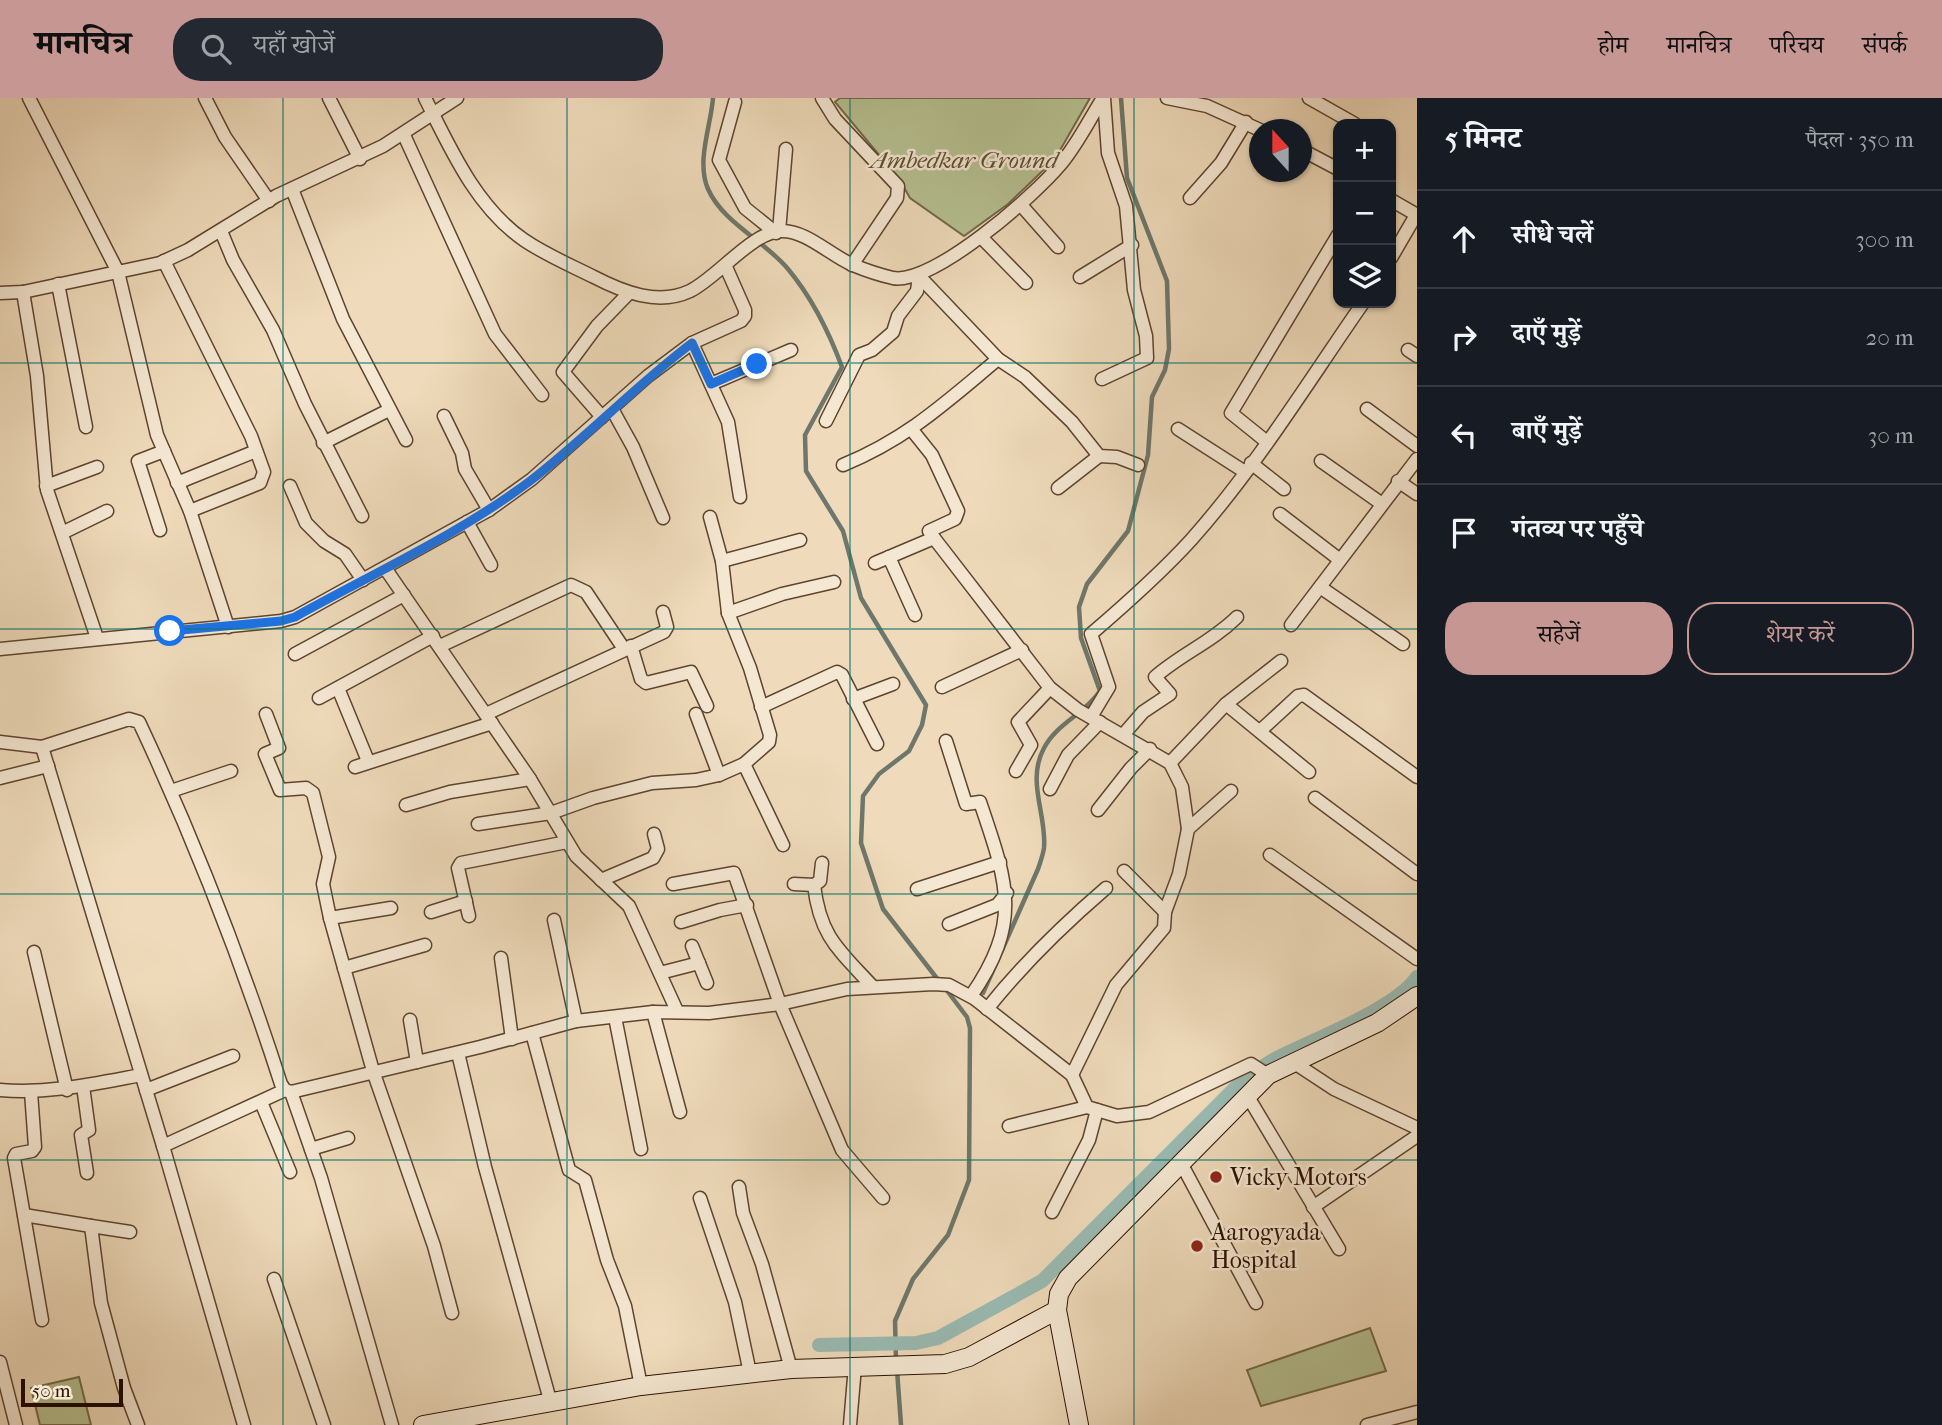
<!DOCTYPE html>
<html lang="hi">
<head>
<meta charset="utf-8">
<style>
  :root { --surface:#171b24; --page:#242831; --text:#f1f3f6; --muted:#9ea1a6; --line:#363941; --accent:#c59692 }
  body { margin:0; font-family:"IM FELL French Canon","Noto Serif Devanagari",serif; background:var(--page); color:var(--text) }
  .controls { position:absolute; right:21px; top:21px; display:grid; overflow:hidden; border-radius:14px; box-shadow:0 2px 5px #0004 }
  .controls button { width:63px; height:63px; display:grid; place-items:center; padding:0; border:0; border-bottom:2px solid var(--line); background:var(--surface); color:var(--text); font:35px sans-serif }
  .compass { position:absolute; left:1249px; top:21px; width:63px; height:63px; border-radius:50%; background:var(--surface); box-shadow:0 2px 5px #0004; rotate:339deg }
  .scale { position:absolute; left:21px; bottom:18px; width:102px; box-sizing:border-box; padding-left:7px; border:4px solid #2d1100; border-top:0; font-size:19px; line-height:24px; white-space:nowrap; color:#2d1100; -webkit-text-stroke:5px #f5e8d3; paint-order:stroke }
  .stop { position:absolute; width:21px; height:21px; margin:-16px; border:5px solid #1a73e8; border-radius:50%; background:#fff }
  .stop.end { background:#1a73e8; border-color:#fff; box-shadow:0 2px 7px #0008 }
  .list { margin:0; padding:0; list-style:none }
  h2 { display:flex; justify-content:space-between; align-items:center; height:91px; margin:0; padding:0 28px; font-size:30px }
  h2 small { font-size:23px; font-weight:400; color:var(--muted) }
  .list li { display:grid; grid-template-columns:46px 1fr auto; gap:21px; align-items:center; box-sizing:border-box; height:98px; padding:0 28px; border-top:2px solid var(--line) }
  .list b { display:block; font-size:26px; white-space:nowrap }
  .list em { font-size:23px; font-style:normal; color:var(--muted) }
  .actions { display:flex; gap:14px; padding:21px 28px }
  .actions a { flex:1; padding:16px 0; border:2px solid var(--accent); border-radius:28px; text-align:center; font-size:24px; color:var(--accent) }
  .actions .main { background:var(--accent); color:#111 }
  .icon { flex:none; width:38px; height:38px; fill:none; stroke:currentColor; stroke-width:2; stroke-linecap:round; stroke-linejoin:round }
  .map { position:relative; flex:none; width:1417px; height:1327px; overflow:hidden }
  header { display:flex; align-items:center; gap:42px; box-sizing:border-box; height:98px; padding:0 35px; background:var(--accent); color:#111 }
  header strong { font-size:33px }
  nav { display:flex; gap:38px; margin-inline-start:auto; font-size:24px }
  .search { width:490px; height:63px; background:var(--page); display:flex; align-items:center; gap:18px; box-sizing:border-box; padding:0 24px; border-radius:28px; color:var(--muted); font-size:26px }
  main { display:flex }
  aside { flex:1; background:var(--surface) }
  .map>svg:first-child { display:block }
</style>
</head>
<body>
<header>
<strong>मानचित्र</strong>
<div class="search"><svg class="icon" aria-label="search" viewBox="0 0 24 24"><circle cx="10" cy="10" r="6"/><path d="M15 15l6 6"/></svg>यहाँ खोजें</div>
<nav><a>होम</a><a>मानचित्र</a><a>परिचय</a><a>संपर्क</a></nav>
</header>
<main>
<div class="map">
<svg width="1417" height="1327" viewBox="0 0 1417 1327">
  <rect width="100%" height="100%" fill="#efdbbb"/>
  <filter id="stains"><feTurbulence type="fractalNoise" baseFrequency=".00286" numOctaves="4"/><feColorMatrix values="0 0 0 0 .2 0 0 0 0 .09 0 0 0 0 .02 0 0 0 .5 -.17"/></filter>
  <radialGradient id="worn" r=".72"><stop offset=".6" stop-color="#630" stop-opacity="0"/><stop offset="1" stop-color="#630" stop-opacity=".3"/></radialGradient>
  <!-- green -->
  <g fill="#b6c192" stroke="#726949" stroke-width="2">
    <path d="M 840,0 L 1090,0 L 1055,61 L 1008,106 L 964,138 L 910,100 L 900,82 L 835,4 Z"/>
    <path d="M 1370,1230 L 1386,1273 L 1261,1308 L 1247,1272 Z"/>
    <path d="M 79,1279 L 91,1327 L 40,1327 L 31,1290 Z"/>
  </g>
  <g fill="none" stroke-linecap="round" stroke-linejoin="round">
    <!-- stream -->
    <g stroke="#6e776b" stroke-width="4.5">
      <path d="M 713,0 C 711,28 696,63 708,91 C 723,125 765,143 788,171 C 813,201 829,234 842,269 L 805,337 L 806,373 L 843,433 L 861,500 L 926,607 L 922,627 L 909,653 L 879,676 L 863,698 L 861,745 L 883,811 L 939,883"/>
      <path d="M 983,895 L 1038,771 C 1040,765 1043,757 1044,750 C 1047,717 1026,683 1044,650 C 1057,625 1085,616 1100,593 L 1081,540 L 1079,509 L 1087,486 L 1128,433 L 1148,357 L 1152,299 L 1165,272 L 1169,251 L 1167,183 L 1127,80 L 1121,0"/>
      <path d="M 896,1263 L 895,1223 L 913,1181 L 948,1137 L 969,1082 L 970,930 L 967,919 L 945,890"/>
      <path d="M 897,1272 L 901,1327"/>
    </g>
    <!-- canal -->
    <path stroke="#9abbb3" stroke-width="14" d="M 819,1247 L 916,1245 L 938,1240 L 1042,1183 L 1234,991 C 1246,981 1259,970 1273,962 C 1311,942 1394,912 1417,879"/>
    <defs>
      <g id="street">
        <path d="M 29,0 L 118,174 L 157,337 L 190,413 L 228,529"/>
        <path d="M 205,0 L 225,39 L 269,103"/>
        <path d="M 329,0 L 360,61"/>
        <path d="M 425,0 C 450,50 476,109 524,142 C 546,157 570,167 594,179 C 623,194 658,208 690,193 C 718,179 752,134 781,133 C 806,132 831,158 853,167 C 865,172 880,177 893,180 C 933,187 1034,98 1060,67 C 1077,47 1089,22 1103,0"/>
        <path d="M 822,0 L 835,21 L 898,88 L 897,100 L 852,167"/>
        <path d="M 1167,0 L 1207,8 L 1260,32"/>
        <path d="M 1309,0 L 1355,26"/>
        <path d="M 735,4 L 719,62 L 745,110 L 776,135"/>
        <path d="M 404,37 L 495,236 L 542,297"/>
        <path d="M 1302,52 L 1338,71"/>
        <path d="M 292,91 L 343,221 L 406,342"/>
        <path d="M 1190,100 L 1221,65 L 1246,24"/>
        <path d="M 1391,102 L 1417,117"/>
        <path d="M 1021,107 L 1058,149"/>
        <path d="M 221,133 L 233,162 L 273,232 L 305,306 L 362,418"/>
        <path d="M 779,133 L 786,51"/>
        <path d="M 981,139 L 1026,185"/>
        <path d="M 1391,160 L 1416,117"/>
        <path d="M 164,163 L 251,338 L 264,374 L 260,385 L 190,413"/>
        <path d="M 919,178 L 998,261 L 1025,279 L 1072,324 L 1099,358 L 1117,359 L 1138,367"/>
        <path d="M 1080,179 L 1132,147"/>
        <path d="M 58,186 L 86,329"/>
        <path d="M 23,194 L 37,278 L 47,392 L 97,540"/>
        <path d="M 0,195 L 23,194 L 160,165 L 188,152 L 276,98 L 383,48 L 457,0"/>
        <path d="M 692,245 L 728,324 L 740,399"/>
        <path d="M 1408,252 L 1417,258"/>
        <path d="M 1102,281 L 1147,260 L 1146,238 L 1134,192 L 1126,108 L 1108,55 L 1104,0"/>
        <path d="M 711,286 L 791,252"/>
        <path d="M 612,311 L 633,349 L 663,420"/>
        <path d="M 1367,311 L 1417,348"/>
        <path d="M 444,318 L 462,355 L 465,371 L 489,412"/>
        <path d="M 602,319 L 563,274 L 597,228 L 629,195"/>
        <path d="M 826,323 L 859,257 L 872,252 L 893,234 L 898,218 L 917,193 L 919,178"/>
        <path d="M 1178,331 L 1245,374"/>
        <path d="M 912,332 L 932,357 L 958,413 L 955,421 L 929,433 L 934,440 L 1050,590 L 1078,612 L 1170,665 L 1182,689 L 1188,731 L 1179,776 L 1165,814 L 1164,830 L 1116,887 L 1072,977"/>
        <path d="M 1267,344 L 1231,315 L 1338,137"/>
        <path d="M 323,345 L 389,312"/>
        <path d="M 1321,363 L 1382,406"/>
        <path d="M 1251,365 L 1284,391"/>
        <path d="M 843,367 C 908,340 945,305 998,261"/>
        <path d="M 1398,383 L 1417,396"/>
        <path d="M 177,385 L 256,353"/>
        <path d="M 46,388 L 97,369"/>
        <path d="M 290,388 L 306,425 L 324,443 L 345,456 L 363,482"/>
        <path d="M 1058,390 L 1099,358"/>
        <path d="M 1280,416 L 1340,462"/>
        <path d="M 467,424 L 491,467"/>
        <path d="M 160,432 L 138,363 L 164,353"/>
        <path d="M 62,435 L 107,413"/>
        <path d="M 889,459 L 915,517"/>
        <path d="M 722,463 L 800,442"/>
        <path d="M 875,465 L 934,440"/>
        <path d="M 385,470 L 530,681 L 576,758 L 629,808 L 677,913"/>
        <path d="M 1320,489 L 1403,546"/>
        <path d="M 728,515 L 782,496 L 834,484"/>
        <path d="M 1291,527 L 1417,361"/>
        <path d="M 440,548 L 571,487 L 586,494 L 624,551"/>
        <path d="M 631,548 L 641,581 L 646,585 L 691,574 L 707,608"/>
        <path d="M 0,551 L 281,523 L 295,519 L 489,412 L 532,381 L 648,278 L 692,245 L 741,223 L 745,218 L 745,212 L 726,169"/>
        <path d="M 295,556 L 404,497"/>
        <path d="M 942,589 L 1022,552"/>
        <path d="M 338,590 L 368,663"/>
        <path d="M 319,600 L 433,538"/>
        <path d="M 853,601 L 893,586"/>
        <path d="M 1226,606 L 1309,674"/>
        <path d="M 761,609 L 837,574 L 842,577 L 877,646"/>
        <path d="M 266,616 L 279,650 L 265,656 L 280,692 L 306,690 L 313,695 L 329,759 L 323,786 L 330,820 L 373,973 L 434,1148 L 452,1215"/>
        <path d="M 486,616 L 664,534 L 667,529 L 663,514"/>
        <path d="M 696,616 L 719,677"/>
        <path d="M 1091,619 L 1109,589 L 1091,536 C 1126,506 1160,476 1191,442 C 1256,369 1308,284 1363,205"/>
        <path d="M 1260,633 L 1298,598 L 1304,597 L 1417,679"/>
        <path d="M 1123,637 L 1143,614 L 1170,596 L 1155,579 C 1181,556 1212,544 1237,519"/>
        <path d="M 946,643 L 966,706 L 980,704 C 1007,784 1023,823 971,898"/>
        <path d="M 0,644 L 42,649 L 129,621 L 139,624 C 194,741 241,862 281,986 L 285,992 L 291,994 L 480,949 L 576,923 L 653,914 L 709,915 L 780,906 L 847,891 L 933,886 L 949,887 L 975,901 L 1072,977 L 1087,1009 L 1117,1018 L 1149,1014 L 1251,966 L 1268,977"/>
        <path d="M 42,649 L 163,1048"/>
        <path d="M 1170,665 L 1226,606 L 1281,563"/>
        <path d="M 744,666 L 783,747"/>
        <path d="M 355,669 L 492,625"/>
        <path d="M 1016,673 L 1031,647 L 1018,624 L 1050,590"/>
        <path d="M 0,680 L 48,668"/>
        <path d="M 1050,691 L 1068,657 L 1100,624"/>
        <path d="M 171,693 L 231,673"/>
        <path d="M 1315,700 L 1417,776"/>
        <path d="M 406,707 L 450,694 L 530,681"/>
        <path d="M 1098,712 L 1131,670 L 1150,651"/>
        <path d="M 478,726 L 551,715 L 593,700 L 652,685 L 696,682 L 719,677 L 744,666 L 769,644 L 770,637 L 750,570 L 728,515 L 722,463 L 710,419"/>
        <path d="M 1188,731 L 1231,693"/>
        <path d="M 1270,757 L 1417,861"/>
        <path d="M 822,765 L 820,783 L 814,787 C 820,839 839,852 873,889"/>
        <path d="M 1124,773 L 1165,814"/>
        <path d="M 601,782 L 653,760 L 658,751 L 654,736"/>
        <path d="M 673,786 L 734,775 L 780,906 L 842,1052 L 883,1100"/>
        <path d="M 794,786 L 814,787"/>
        <path d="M 917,791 L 1000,764"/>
        <path d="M 431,814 L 466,803"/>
        <path d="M 469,818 L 458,770 L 461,765 L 567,744"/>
        <path d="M 330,820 L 391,810"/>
        <path d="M 554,822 L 576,923"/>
        <path d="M 681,824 L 720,812 L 747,807"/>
        <path d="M 949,826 L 997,807 L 1007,795"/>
        <path d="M 692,848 L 707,885"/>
        <path d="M 34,854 L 67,992"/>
        <path d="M 501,860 L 512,941"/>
        <path d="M 344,870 L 425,847"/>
        <path d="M 660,875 L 699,865"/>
        <path d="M 987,911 C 1022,867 1063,827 1106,790"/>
        <path d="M 653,914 L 680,1014"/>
        <path d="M 615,919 L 641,1051"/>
        <path d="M 410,922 L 417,964"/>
        <path d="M 532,935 L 569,1072 L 585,1082 L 607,1162 L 625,1208 L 641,1288"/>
        <path d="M 458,955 L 485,1069 L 550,1302"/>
        <path d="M 1293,964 L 1334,991 L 1417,1030"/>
        <path d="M 83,988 L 89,1032 L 81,1037 L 87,1075"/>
        <path d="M 0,992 C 49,996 93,986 141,977"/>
        <path d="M 146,992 L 233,958"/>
        <path d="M 31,994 L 35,1049 L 32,1053 L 16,1056 L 14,1060 L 42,1222"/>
        <path d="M 291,994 L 321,1080 L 392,1327"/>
        <path d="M 1247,997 L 1339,1151"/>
        <path d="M 261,1004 L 290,1074"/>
        <path d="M 1009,1028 L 1087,1009"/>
        <path d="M 311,1051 L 348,1040"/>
        <path d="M 1181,1065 L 1256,1205"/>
        <path d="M 739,1089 L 743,1115 L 762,1166 L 791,1271"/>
        <path d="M 700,1100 L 735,1204 L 750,1275"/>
        <path d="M 1313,1109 L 1417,1038"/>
        <path d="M 1052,1114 L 1089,1042 L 1097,1012"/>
        <path d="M 24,1117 L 91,1128"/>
        <path d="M 130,1134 L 91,1128 L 101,1205 L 124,1290 L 138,1327"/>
        <path d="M 274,1181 L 324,1327"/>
        <path d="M 0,1264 L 16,1327"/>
        <path d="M 244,1327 L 163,1048 L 285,992"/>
        <path d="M 850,1327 L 855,1268"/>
        <path d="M 1367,1327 L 1417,1314"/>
      </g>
      <g id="secondary">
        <path d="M 423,1327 L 641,1288 L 791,1271 L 945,1266 L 969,1259 L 1057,1212"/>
        <path d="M 1079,1327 L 1057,1212 L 1059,1196 L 1068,1180 L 1268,977 L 1377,925 L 1417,898"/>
      </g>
    </defs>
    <!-- street casing -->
    <use href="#street" stroke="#5e442f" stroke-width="15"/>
    <!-- secondary casing -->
    <use href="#secondary" stroke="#2d1100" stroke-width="20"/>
    <!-- street -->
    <use href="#street" stroke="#f5e8d3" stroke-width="12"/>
    <!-- secondary -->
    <use href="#secondary" stroke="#f5e8d3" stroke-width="18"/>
  </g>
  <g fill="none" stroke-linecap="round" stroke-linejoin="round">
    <!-- route -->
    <path stroke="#1a73e8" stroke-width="9" d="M 170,533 L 281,523 L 295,519 C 374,475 458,437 530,383 C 586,340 635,288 692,245 L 711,286 L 757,266"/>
  </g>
  <!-- grid -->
  <path fill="none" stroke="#0f766e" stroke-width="2" stroke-opacity="0.55" d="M 283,0 L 283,1327M 567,0 L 567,1327M 850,0 L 850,1327M 1134,0 L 1134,1327M 0,265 L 1417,265M 0,531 L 1417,531M 0,796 L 1417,796M 0,1062 L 1417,1062"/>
  <!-- markers -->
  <g fill="#8f2418" stroke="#f5e8d3" stroke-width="2.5">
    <circle cx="1216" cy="1079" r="7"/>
    <circle cx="1197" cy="1148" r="7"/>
  </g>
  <g text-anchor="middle" stroke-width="5" stroke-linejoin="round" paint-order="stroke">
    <!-- park labels -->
    <g font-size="24" font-style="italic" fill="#5d4f33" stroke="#f5e8d3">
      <text x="964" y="70">Ambedkar Ground</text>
    </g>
    <!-- poi labels -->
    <g font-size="24" fill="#2d1100" stroke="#f5e8d3" text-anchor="start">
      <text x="1230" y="1087">Vicky Motors</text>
      <text x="1211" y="1142">Aarogyada<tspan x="1211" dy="28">Hospital</tspan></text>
    </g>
  </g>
  <rect width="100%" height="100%" filter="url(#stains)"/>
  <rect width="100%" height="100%" fill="url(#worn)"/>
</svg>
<div class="controls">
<button>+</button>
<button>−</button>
<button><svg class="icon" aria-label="layers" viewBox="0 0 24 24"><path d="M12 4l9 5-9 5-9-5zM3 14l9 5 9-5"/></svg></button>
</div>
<svg class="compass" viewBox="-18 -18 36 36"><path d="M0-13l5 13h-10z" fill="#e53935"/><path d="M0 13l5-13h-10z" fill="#9ea1a6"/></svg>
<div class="scale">50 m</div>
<div class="stop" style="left:170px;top:533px"></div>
<div class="stop end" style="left:757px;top:266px"></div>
</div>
<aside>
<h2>5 मिनट<small>पैदल · 350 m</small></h2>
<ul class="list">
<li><svg class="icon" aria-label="ahead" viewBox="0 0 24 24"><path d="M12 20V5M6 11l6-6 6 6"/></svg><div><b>सीधे चलें</b></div><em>300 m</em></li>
<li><svg class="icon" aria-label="right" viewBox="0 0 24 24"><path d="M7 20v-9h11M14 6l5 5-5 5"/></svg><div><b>दाएँ मुड़ें</b></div><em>20 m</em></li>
<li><svg class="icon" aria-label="left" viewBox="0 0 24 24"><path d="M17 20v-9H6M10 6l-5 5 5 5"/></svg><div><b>बाएँ मुड़ें</b></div><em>30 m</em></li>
<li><svg class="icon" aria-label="arrive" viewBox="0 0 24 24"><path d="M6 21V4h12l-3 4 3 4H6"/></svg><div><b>गंतव्य पर पहुँचे</b></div></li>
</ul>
<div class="actions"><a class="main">सहेजें</a><a>शेयर करें</a></div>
</aside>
</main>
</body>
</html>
